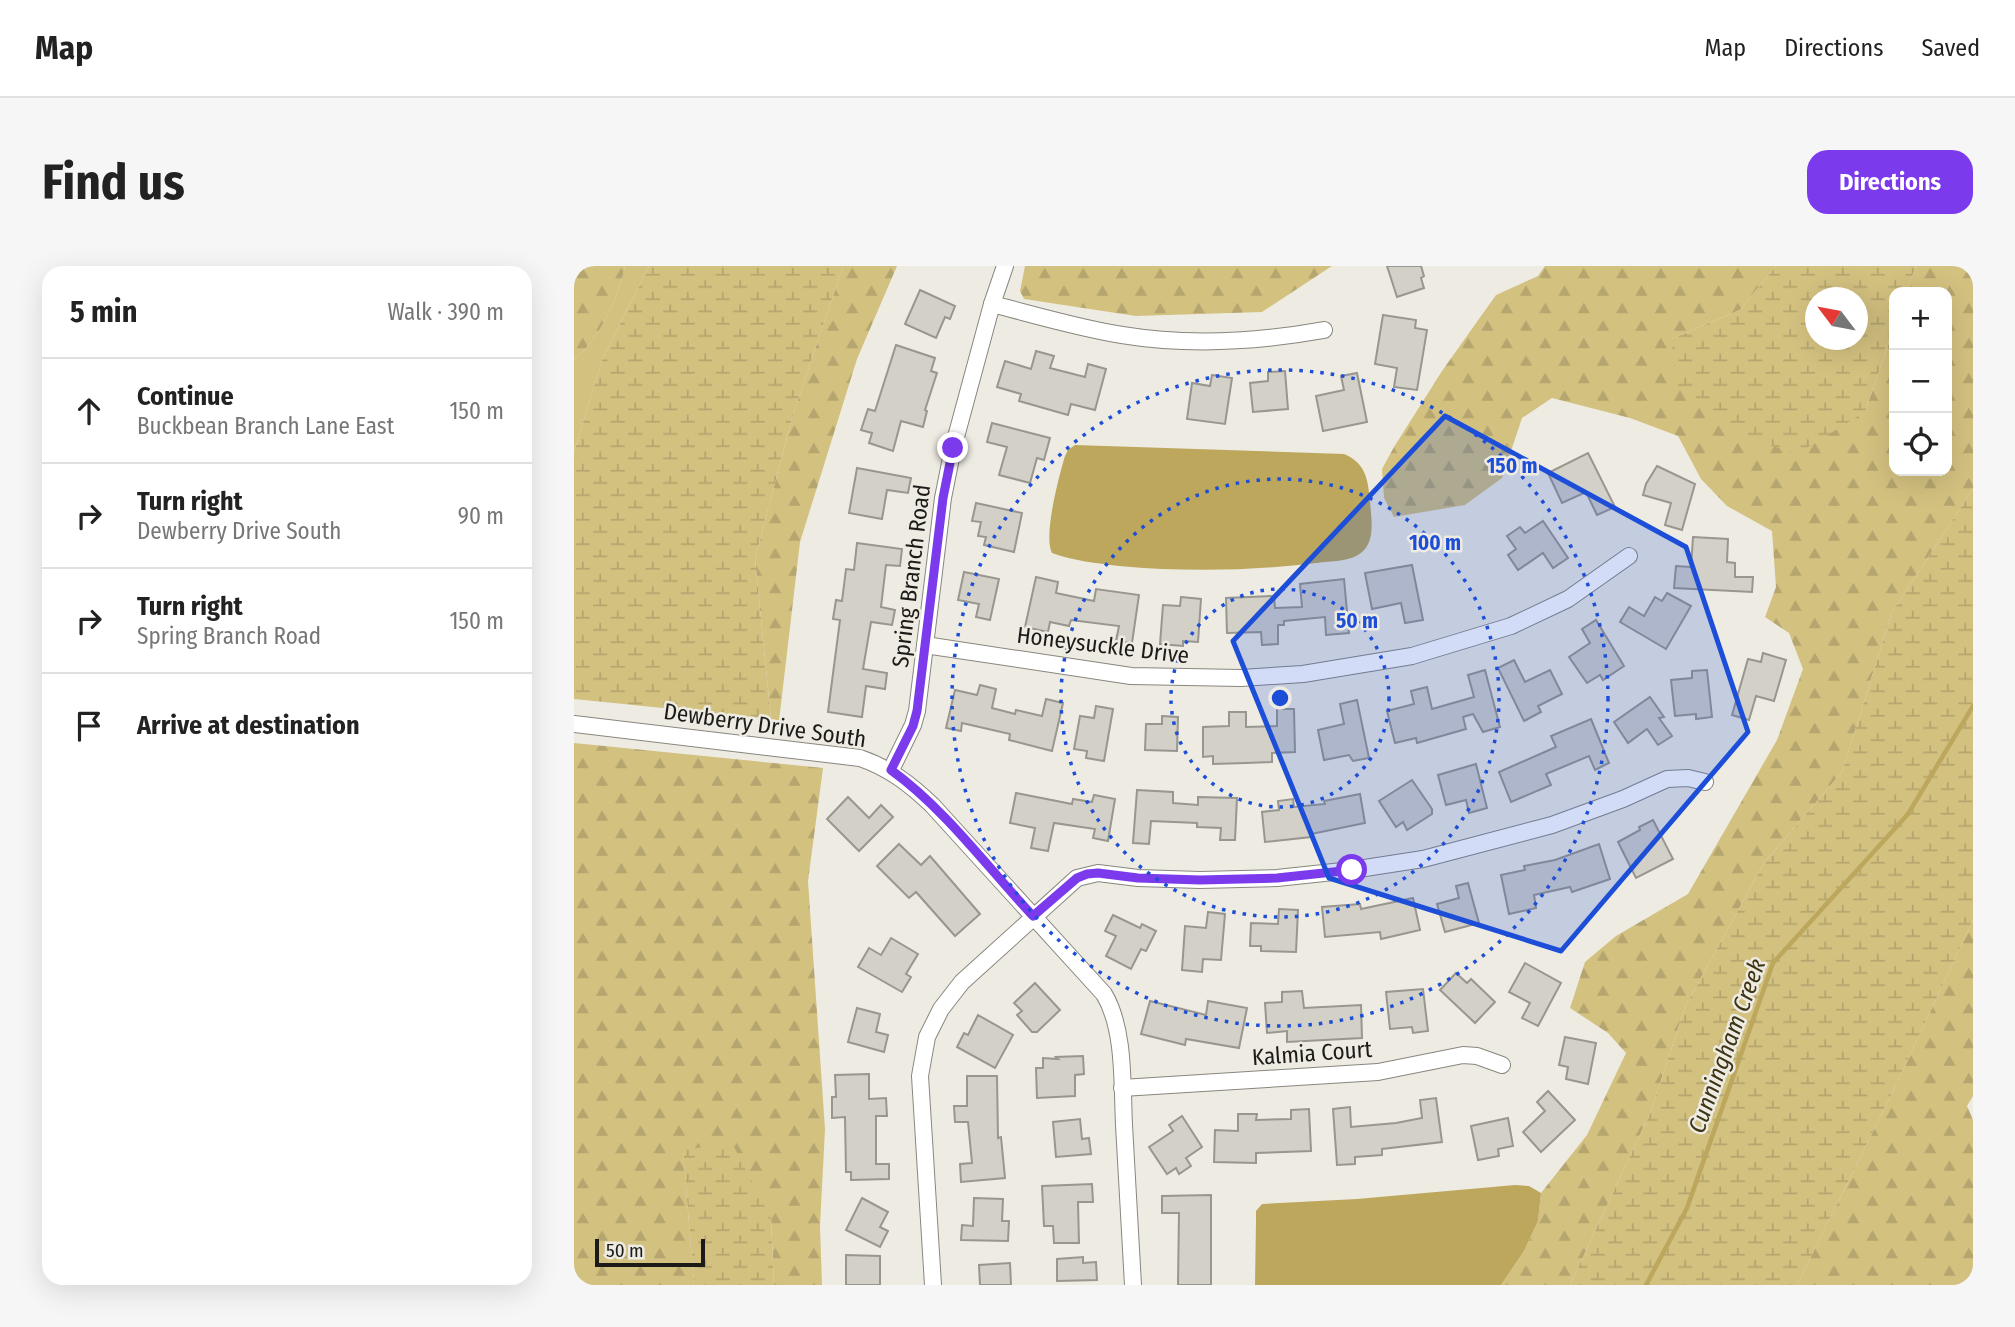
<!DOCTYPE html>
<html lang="en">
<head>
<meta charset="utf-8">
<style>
  :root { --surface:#fff; --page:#f6f6f6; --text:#222; --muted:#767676; --line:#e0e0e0; --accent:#7c3aed }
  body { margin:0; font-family:"Fira Sans Condensed",sans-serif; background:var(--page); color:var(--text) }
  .controls { position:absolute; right:21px; top:21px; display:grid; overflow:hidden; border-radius:14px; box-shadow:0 7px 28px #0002 }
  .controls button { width:63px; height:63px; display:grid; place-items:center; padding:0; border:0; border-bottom:2px solid var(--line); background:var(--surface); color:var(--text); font:35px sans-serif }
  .compass { position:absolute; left:1231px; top:21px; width:63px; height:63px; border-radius:50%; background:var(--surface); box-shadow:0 7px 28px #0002; rotate:302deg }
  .scale { position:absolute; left:21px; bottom:18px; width:110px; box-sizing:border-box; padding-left:7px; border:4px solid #1c1b18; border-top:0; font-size:19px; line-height:24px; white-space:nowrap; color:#1c1b18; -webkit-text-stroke:5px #eeebe3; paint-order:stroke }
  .stop { position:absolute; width:21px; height:21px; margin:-16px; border:5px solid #7c3aed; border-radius:50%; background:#fff }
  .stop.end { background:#7c3aed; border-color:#fff; box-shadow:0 2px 7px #0008 }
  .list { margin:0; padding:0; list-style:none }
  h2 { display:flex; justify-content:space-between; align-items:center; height:91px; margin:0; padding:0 28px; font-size:30px }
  h2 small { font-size:23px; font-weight:400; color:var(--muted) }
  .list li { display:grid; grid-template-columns:46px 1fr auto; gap:21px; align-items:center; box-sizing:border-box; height:105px; padding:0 28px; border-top:2px solid var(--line) }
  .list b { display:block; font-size:26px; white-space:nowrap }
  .list p { margin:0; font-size:23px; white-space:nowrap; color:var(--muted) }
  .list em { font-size:23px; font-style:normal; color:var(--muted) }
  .icon { flex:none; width:38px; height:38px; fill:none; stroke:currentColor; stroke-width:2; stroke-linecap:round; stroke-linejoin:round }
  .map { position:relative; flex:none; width:1399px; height:1019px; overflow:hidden; border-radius:21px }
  header { display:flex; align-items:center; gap:42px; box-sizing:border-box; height:98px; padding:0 35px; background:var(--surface); border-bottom:2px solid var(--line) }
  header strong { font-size:33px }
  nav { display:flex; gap:38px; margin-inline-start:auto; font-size:24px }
  .intro { display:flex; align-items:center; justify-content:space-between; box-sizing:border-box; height:168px; padding:0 42px }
  h1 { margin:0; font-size:49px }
  .button { padding:18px 32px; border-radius:21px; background:var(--accent); color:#fff; font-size:24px; font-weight:700 }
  main { display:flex; gap:42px; padding:0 42px }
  aside { flex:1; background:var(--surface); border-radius:21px; box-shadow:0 7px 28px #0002 }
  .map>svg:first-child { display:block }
</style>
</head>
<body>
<header>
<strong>Map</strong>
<nav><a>Map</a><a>Directions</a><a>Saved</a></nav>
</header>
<div class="intro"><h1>Find us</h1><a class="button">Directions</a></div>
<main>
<aside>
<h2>5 min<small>Walk · 390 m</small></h2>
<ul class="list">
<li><svg class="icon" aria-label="ahead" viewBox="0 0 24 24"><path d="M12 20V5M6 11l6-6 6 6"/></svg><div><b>Continue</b><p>Buckbean Branch Lane East</p></div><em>150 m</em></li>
<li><svg class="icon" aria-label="right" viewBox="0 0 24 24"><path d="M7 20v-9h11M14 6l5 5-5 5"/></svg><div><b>Turn right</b><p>Dewberry Drive South</p></div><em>90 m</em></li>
<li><svg class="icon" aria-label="right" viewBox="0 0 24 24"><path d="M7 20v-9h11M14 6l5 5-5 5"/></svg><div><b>Turn right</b><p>Spring Branch Road</p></div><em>150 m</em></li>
<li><svg class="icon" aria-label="arrive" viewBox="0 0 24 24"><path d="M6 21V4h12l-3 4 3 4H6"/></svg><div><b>Arrive at destination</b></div></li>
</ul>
</aside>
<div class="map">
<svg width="1399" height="1019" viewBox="0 0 1399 1019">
  <defs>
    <pattern id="forest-firs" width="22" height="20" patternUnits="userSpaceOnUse" patternTransform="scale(1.75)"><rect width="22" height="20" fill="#d3c180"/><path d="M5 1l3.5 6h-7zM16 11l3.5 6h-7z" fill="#b5a56e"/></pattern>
    <pattern id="wetland-marsh" width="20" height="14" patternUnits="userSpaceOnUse" patternTransform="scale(1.75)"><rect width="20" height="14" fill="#d3c180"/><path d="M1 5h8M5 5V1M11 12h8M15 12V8" fill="none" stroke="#b5a56e"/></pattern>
  </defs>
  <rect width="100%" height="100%" fill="#eeebe3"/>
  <!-- grass -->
  <path fill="#d3c180" d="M 51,0 L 75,0 L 28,94 L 0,186 L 0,94 C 25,73 45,32 51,0 Z"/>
  <!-- forest -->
  <g fill="url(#forest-firs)">
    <path d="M 2,0 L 51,0 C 45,32 25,73 0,94 L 0,6 Z"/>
    <path d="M 269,0 L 323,0 L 283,93 L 226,276 L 205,455 L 197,453 L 181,293 L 218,152 Z"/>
    <path d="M 451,0 L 758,0 L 688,46 L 562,50 L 450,33 L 446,25 Z"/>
    <path d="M 971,0 L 1202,0 L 1166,44 L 1097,73 L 1291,146 L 1320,62 L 1320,205 L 1373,205 L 1373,26 L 1332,26 L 1342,0 L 1399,0 L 1399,223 L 1318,346 L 1268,506 L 1190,597 L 1111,741 L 1077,845 L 996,1019 L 927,1019 L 950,985 L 964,955 L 967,927 L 1013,869 L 1052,787 L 1034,767 L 996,742 L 1011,696 L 1042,670 L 1114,628 L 1203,474 L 1229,403 L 1215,367 L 1191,351 L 1202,321 L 1198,265 L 1153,240 L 1127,213 L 1104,170 L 1056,152 L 978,132 L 948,152 L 928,212 L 891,239 L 820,251 L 810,232 L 808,203 L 820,181 L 868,105 L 922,29 L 964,10 Z"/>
    <path d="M 0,477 L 249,502 L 234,615 L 251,863 L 246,960 L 248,1019 L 200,1019 L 197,952 L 109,884 L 120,1019 L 0,1019 Z"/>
    <path d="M 1399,654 L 1399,830 L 1393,840 L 1399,854 L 1399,1019 L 1223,1019 L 1321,821 Z"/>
  </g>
  <!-- wetland -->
  <g fill="url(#wetland-marsh)" fill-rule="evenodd">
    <path d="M 75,0 L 269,0 L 218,152 L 181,293 L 197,453 L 0,433 L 0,186 L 28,94 Z"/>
    <path d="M 1202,0 L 1342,0 L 1332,26 L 1320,26 L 1320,62 L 1291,146 L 1223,188 L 1161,168 L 1104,121 L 1097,73 L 1166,44 ZM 1241,32 L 1283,32 L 1283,74 L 1241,74 Z"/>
    <path d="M 1399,223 L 1399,654 L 1321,821 L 1223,1019 L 996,1019 L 1077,845 L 1111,741 L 1190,597 L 1268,506 L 1318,346 Z"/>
    <path d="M 158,877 L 197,952 L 200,1019 L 120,1019 L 109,884 Z"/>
  </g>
  <!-- water -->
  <g fill="#bca75d">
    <path d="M 501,179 L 770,188 C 792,197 794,214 796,235 C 797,251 802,274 788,286 C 777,296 757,295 742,297 C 677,305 611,306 545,300 C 522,297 500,295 478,287 C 469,270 485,210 491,190 L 494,184 Z"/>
    <path d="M 941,919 L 955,920 L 967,927 L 964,955 L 950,985 L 927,1019 L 681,1019 L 682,955 L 682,945 L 688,938 L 783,933 Z"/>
  </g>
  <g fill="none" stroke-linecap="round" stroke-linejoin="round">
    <!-- stream -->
    <path stroke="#bca75d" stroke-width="4.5" d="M 1072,1019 L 1113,942 L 1199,697 L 1334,548 L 1399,440"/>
  </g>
  <!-- building -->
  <g fill="#d3d0c8" stroke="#98968e" stroke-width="2">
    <path d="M 813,0 L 847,0 L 850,10 L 847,12 L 850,22 L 823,31 Z"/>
    <path d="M 346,24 L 381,40 L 376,53 L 371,51 L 362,72 L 331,58 Z"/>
    <path d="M 809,49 L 842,54 L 841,62 L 853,64 L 843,124 L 820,121 L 823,102 L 801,98 Z"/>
    <path d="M 322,79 L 361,92 L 357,105 L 363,107 L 351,144 L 353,145 L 349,161 L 327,155 L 319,185 L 295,177 L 298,167 L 287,164 L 294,143 L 301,145 Z"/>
    <path d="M 462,85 L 480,90 L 476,102 L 511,111 L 514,98 L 532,103 L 521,144 L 497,138 L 494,149 L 445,135 L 447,128 L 423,121 L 431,95 L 457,103 Z"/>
    <path d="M 711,105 L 714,143 L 679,146 L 676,117 L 694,115 L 694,106 Z"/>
    <path d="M 783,107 L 793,156 L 749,165 L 742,130 L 770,124 L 767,110 Z"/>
    <path d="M 638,109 L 658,112 L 651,158 L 613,153 L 618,117 L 636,120 Z"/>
    <path d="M 418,157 L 476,172 L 470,194 L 463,192 L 456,217 L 425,209 L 433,181 L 413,176 Z"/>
    <path d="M 1014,187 L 1041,241 L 1023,249 L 1012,226 L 988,237 L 974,207 Z"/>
    <path d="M 1083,200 L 1121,218 L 1108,264 L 1091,259 L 1097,237 L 1069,229 L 1072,218 Z"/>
    <path d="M 283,202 L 337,212 L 334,227 L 313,224 L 308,253 L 275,247 Z"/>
    <path d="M 402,237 L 448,247 L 440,286 L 410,279 L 412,271 L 404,270 L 407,256 L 398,255 Z"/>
    <path d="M 969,255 L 994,292 L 979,302 L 969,287 L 944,304 L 934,289 L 942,283 L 933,270 L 946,261 L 951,267 Z"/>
    <path d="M 1119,271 L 1154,273 L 1153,296 L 1161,297 L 1161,311 L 1179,311 L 1178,326 L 1100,322 L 1102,300 L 1117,301 Z"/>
    <path d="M 283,277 L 328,283 L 326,300 L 312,299 L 307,341 L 321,344 L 318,359 L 297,356 L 289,403 L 313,407 L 311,423 L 292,420 L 288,451 L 254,446 L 266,354 L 259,353 L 262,334 L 268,335 L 272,303 L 280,304 Z"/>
    <path d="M 838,299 L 849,354 L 831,357 L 827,337 L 798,343 L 791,307 Z"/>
    <path d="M 390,306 L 425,313 L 416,354 L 402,351 L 405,338 L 384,334 Z"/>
    <path d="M 462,311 L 484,316 L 482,327 L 520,335 L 522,323 L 565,329 L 558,377 L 542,375 L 545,360 L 497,354 L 495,360 L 476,356 L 474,366 L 451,361 Z"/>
    <path d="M 770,313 L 775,367 L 752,369 L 751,351 L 710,355 L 710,359 L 704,359 L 704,378 L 688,379 L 687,366 L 653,367 L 652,332 L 700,330 L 701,342 L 728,341 L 726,318 Z"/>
    <path d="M 1093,327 L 1117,340 L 1092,383 L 1046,356 L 1055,341 L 1070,350 L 1081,331 L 1088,335 Z"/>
    <path d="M 607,331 L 627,333 L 624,376 L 609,375 L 609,380 L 586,378 L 589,339 L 606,340 Z"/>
    <path d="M 1022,354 L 1050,400 L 1029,414 L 1026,409 L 1013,417 L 995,391 L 1016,377 L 1008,363 Z"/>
    <path d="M 1189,387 L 1212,394 L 1200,435 L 1182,430 L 1175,454 L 1158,449 L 1174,393 L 1187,396 Z"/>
    <path d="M 940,394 L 951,416 L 976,404 L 988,428 L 964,440 L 967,446 L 950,455 L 924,402 Z"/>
    <path d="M 911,404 L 926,461 L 909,466 L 899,448 L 889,451 L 892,463 L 843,477 L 842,472 L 821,477 L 813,445 L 840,438 L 837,425 L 853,421 L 858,443 L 900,431 L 894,409 Z"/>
    <path d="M 1133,404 L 1138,451 L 1122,453 L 1122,448 L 1101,450 L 1097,414 L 1118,412 L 1118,405 Z"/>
    <path d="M 406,419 L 422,423 L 418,442 L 441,448 L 442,444 L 468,450 L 472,433 L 489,437 L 478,485 L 435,474 L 436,468 L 388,457 L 387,465 L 372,462 L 381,424 L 403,429 Z"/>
    <path d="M 1076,431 L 1090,451 L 1085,452 L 1098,470 L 1084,479 L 1073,463 L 1054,477 L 1040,456 Z"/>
    <path d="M 783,434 L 795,492 L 779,495 L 775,489 L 750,494 L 744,464 L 770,458 L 766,438 Z"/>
    <path d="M 522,440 L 539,443 L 530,495 L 512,492 L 513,485 L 500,483 L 506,450 L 520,452 Z"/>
    <path d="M 703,443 L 720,443 L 721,486 L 698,487 L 698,496 L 672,497 L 639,498 L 639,490 L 629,491 L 629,461 L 655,460 L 655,446 L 672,446 L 672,461 L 703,460 Z"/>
    <path d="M 588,450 L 604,451 L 603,485 L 571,484 L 572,458 L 588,458 Z"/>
    <path d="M 1017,453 L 1035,497 L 1021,504 L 1015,490 L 972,508 L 977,519 L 937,536 L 925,506 L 982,481 L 977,470 Z"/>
    <path d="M 902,498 L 913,542 L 895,547 L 892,534 L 872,539 L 864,509 Z"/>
    <path d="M 838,514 L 858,543 L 858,548 L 833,564 L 829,556 L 822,561 L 805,535 Z"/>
    <path d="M 563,524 L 599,526 L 599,537 L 624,539 L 624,531 L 663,532 L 661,574 L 646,574 L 647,562 L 623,561 L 623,557 L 577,555 L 575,578 L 559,577 Z"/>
    <path d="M 442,527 L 498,538 L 499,533 L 518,536 L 520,529 L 541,533 L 534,575 L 519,572 L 521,563 L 480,557 L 474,585 L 457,582 L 461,562 L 436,557 Z"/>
    <path d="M 786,528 L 791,557 L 737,568 L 737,571 L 691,576 L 688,546 L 705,544 L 704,535 L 719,533 L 720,541 L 751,538 L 750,535 Z"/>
    <path d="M 274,531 L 295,552 L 307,539 L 319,551 L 285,585 L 253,553 Z"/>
    <path d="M 1079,554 L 1099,593 L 1062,612 L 1044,576 L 1066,564 L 1065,561 Z"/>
    <path d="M 325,578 L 347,599 L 356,590 L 406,648 L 381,670 L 342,626 L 335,632 L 303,600 Z"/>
    <path d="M 1025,578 L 1036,613 L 998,626 L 996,621 L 960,629 L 962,642 L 935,648 L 927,609 L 951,604 L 950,600 L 981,594 Z"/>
    <path d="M 894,617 L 905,657 L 871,666 L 863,638 L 885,632 L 882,620 Z"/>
    <path d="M 839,632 L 846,664 L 807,673 L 806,666 L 751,671 L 748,641 L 786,638 L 787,643 Z"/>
    <path d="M 705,643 L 724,644 L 722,686 L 687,685 L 687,680 L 676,680 L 677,657 L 704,658 Z"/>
    <path d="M 634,646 L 651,648 L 647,694 L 629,693 L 628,706 L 608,704 L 611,660 L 632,662 Z"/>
    <path d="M 539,649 L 566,662 L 568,658 L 582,665 L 572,685 L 567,683 L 557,703 L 532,690 L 542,670 L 531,665 Z"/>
    <path d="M 317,672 L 344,688 L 332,708 L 337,711 L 328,726 L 284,701 L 295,682 L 307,689 Z"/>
    <path d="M 951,697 L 987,717 L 964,760 L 948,752 L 956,737 L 935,726 Z"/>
    <path d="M 882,707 L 893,717 L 897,713 L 921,736 L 901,757 L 866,724 Z"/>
    <path d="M 461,717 L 486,744 L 463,766 L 458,766 L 443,749 L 448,745 L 440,737 Z"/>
    <path d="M 849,723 L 854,765 L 839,767 L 838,761 L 816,763 L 812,726 Z"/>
    <path d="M 728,725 L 730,742 L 787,739 L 788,772 L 713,776 L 713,765 L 693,767 L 691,737 L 708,736 L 708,726 Z"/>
    <path d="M 576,735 L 632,749 L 634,735 L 673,742 L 665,782 L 612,773 L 611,779 L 567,768 Z"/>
    <path d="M 283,742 L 306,748 L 302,766 L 314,769 L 310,786 L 274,776 Z"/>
    <path d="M 404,749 L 439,769 L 421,802 L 383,781 L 390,767 L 394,769 Z"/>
    <path d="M 991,771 L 1022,777 L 1014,818 L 992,813 L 994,801 L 985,799 Z"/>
    <path d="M 509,790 L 510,808 L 501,809 L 501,830 L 463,832 L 462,802 L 469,802 L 469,792 L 484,793 L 482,791 Z"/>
    <path d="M 295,808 L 295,833 L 312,832 L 313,850 L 302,850 L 302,898 L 315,898 L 315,913 L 277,914 L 277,906 L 272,906 L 271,851 L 258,852 L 258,831 L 262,831 L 261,809 Z"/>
    <path d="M 393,810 L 423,810 L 424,872 L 427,871 L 431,912 L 387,916 L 386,898 L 398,897 L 394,856 L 381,856 L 380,840 L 393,840 Z"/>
    <path d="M 974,825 L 1001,854 L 967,886 L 949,866 L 971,845 L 963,836 Z"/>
    <path d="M 862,832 L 868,876 L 808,883 L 808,889 L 781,891 L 781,898 L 763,899 L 759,843 L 776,841 L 777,861 L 822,857 L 848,852 L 846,834 Z"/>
    <path d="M 735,843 L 737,885 L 682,887 L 682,897 L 640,896 L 641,864 L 664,865 L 664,848 L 683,848 L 682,854 L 717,853 L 717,844 Z"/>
    <path d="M 608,850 L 628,881 L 612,892 L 617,900 L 605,908 L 602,902 L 593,908 L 575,881 L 599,865 L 595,859 Z"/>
    <path d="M 934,852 L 939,880 L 924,883 L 925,890 L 904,894 L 897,860 Z"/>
    <path d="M 506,853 L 508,873 L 515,872 L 517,888 L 482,891 L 479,856 Z"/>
    <path d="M 518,918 L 519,936 L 504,936 L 505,977 L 480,977 L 479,960 L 470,960 L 468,920 Z"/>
    <path d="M 637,929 L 637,1019 L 604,1019 L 605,947 L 588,947 L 588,930 Z"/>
    <path d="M 288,932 L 314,946 L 306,961 L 314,965 L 306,981 L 272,964 Z"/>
    <path d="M 400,932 L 429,933 L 428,955 L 435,955 L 434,975 L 387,974 L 388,959 L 399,960 Z"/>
    <path d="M 272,989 L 306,990 L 306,1019 L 272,1019 Z"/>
    <path d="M 509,991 L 509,997 L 522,996 L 523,1014 L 483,1015 L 483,993 Z"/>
    <path d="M 436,997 L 437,1019 L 406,1019 L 405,999 Z"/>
  </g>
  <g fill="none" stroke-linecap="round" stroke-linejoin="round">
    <defs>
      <g id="minor">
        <path d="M 418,38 C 461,49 504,62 548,69 C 615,80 683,76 750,64"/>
        <path d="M 351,379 L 557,410 L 667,412 L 729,408 L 838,390 L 937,360 L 994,333 L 1055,290"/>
        <path d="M 0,458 L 286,492 C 315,502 336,518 358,539 L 530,728 C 551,763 548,818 550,859 C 553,912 556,966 559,1019"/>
        <path d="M 317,504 L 339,459 L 343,445 L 369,232 L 379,182 L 418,38 L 431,0"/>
        <path d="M 548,822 L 804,806 L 889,789 L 903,790 L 928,799"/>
        <path d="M 359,1019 L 346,810 L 353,771 L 367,743 L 388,716 L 503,612 L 524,607 L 564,612 L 626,614 L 703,612 L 778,604 L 849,593 L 978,559 L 1049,533 L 1093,513 L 1114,512 L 1131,516"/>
      </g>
    </defs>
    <!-- minor casing -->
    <use href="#minor" stroke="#88867e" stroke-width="18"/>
    <!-- minor -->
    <use href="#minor" stroke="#fff" stroke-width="16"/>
  </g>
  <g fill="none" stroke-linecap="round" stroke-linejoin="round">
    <!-- route -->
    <path stroke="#7c3aed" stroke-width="9" d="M 379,182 L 369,232 L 343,445 L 339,460 L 317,504 C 371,543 414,602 459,650 L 503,612 L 513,608 L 524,607 L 564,612 L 626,614 L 703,612 L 778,604"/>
  </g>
  <!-- marked area -->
  <path fill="#1d4ed8" fill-opacity="0.2" stroke="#1d4ed8" stroke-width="5" stroke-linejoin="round" d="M 871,150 L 1112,281 L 1174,466 L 987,685 L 755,612 L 659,375 Z"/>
  <!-- distance rings -->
  <g fill="none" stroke="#1d4ed8" stroke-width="3.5" stroke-dasharray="3.5 7">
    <circle cx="706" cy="432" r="109"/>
    <circle cx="706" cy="432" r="219"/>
    <circle cx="706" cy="432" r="328"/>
  </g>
  <g text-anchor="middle" stroke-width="5" stroke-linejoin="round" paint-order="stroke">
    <!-- street labels -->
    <g font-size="23" fill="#1c1b18" stroke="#eeebe3">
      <text transform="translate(337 310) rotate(-83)" y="8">Spring Branch Road</text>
      <text transform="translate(529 379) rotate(7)" y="8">Honeysuckle Drive</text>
      <text transform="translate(191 459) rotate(8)" y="8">Dewberry Drive South</text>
      <text transform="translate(738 787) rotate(-4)" y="8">Kalmia Court</text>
    </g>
    <!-- water labels -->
    <g font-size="24" font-style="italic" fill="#3d3413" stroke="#eeebe3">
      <text transform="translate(1153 780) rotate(-70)" y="8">Cunningham Creek</text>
    </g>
  </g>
  <circle cx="706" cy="432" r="10" fill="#1d4ed8" stroke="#eeebe3" stroke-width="3.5"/>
  <g font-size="21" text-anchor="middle" font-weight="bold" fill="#1d4ed8" stroke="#eeebe3" stroke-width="5" stroke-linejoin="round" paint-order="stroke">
    <text x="938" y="207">150 m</text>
    <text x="861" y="284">100 m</text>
    <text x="783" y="362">50 m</text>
  </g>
</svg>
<div class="controls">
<button>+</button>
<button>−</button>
<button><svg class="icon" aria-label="locate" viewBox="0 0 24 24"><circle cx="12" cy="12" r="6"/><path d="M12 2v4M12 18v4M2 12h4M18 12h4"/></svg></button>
</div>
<svg class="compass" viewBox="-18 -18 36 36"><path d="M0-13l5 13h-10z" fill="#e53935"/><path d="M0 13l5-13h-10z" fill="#767676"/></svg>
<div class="scale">50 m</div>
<div class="stop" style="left:778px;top:604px"></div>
<div class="stop end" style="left:379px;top:182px"></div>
</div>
</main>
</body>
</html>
